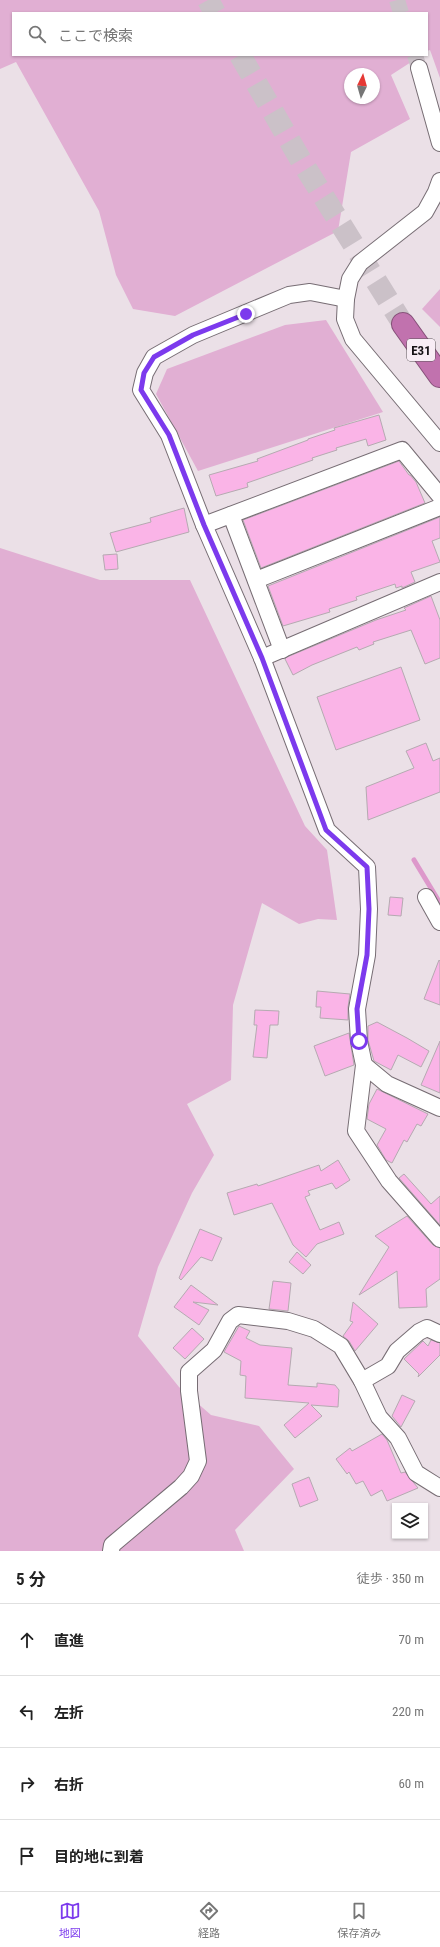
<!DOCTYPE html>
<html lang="ja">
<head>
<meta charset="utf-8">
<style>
  :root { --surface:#fff; --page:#f2f2f2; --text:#222; --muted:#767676; --line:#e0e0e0; --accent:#7c3aed }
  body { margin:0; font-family:"Roboto Condensed","Noto Sans JP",sans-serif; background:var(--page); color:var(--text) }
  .controls { position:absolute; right:12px; bottom:12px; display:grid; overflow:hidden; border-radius:0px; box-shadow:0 1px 3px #0004 }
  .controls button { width:36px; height:36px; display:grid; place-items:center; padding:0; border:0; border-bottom:1px solid var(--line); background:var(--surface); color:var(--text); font:20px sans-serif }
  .compass { position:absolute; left:344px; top:68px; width:36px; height:36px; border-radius:50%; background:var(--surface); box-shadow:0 1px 3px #0004; rotate:5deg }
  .stop { position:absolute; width:12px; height:12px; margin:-9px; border:3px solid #7c3aed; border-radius:50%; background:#fff }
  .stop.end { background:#7c3aed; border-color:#fff; box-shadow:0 1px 4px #0008 }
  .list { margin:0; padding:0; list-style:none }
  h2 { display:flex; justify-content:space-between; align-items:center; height:52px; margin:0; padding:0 16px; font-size:17px }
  h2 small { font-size:13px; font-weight:400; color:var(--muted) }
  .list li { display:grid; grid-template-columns:26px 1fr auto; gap:12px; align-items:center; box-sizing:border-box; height:72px; padding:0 16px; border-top:1px solid var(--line) }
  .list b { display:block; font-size:15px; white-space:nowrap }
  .list em { font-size:13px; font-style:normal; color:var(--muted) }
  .icon { flex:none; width:22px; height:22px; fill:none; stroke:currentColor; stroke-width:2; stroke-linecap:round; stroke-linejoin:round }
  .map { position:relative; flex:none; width:440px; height:1551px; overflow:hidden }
  .search { position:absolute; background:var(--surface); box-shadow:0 1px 3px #0004; left:12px; right:12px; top:12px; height:44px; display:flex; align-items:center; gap:10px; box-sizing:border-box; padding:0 14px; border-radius:0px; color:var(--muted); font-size:15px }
  .sheet { height:340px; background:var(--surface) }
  nav { display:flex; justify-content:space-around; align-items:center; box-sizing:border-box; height:56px; border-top:1px solid var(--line); background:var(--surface); font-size:11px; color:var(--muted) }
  nav a { display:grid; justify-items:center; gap:2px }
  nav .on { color:var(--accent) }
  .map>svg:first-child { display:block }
</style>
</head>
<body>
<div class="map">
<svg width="440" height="1551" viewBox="0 0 440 1551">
  <rect width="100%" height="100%" fill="#ebe0e7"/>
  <!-- green -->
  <g fill="#e1afd3" fill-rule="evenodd">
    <path d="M 0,0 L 440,0 L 440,78 L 430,50 L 427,51 L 427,13 L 13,13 L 13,55 L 422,55 L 391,75 L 410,119 L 351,152 L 338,231 L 175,316 L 133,309 L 116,275 L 99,211 L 16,62 L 0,69 ZM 350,74 L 374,74 L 374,98 L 350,98 Z"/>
    <path d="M 440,289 L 440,327 L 422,309 Z"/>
    <path d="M 326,320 L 383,412 L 198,471 L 156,394 L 167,369 L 285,325 Z"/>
    <path d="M 0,548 L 100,580 L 190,580 L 305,826 L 327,850 L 337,920 L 318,919 L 299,924 L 262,903 L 233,1005 L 231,1080 L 187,1104 L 214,1155 L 192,1193 L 158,1267 L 138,1336 L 179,1387 L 211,1415 L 259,1426 L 294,1469 L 235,1530 L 244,1551 L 0,1551 Z"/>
  </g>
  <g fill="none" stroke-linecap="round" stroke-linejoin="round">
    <!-- stream -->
    <path stroke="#dd98cb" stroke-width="5" d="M 414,860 L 440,903"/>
  </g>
  <!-- building -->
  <g fill="#fab4e7" stroke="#b5aab1">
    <path d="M 379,415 L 386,440 L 368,446 L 366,439 L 336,448 L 337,450 L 312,458 L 313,460 L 247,483 L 248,487 L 216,496 L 209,475 L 258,461 L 257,459 L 308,440 L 308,439 L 335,430 L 334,428 Z"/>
    <path d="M 399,461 L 409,475 L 410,475 L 416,482 L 425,503 L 261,568 L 243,520 Z"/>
    <path d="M 184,508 L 189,532 L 116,552 L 110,533 L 151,522 L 150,518 Z"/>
    <path d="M 440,517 L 440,538 L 432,541 L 440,562 L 411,572 L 415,582 L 402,588 L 402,586 L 396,588 L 395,584 L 356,597 L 357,600 L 329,609 L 330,612 L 283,626 L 268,586 Z"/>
    <path d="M 117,554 L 118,569 L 105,570 L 103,555 Z"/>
    <path d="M 431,596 L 440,620 L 440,658 L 425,664 L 411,630 L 373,642 L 374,644 L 359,650 L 357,647 L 312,665 L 293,675 L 285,659 L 287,657 L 376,620 L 406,610 L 404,608 Z"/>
    <path d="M 401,667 L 420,720 L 336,750 L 317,697 Z"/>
    <path d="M 426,743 L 433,761 L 440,758 L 440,792 L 368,820 L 366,787 L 414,768 L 406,751 Z"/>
    <path d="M 390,897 L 403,898 L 401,916 L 388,915 Z"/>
    <path d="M 439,960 L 440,961 L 440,1005 L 424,999 Z"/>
    <path d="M 317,991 L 350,994 L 348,1007 L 348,1020 L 320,1018 L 321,1007 L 316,1007 Z"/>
    <path d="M 255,1010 L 279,1011 L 278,1025 L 270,1025 L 267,1058 L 253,1057 L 257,1025 L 254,1025 Z"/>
    <path d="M 377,1022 L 407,1038 L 429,1051 L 421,1067 L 398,1055 L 391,1070 L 374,1061 L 368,1040 L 368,1026 Z"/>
    <path d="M 349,1033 L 354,1065 L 325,1076 L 314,1046 Z"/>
    <path d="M 440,1041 L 440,1093 L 421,1085 Z"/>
    <path d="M 377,1089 L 428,1114 L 421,1126 L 417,1124 L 407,1142 L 404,1140 L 392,1163 L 386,1160 L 377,1145 L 386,1129 L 367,1119 L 369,1104 Z"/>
    <path d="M 338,1160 L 350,1180 L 336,1189 L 332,1183 L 308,1191 L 310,1195 L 305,1197 L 320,1230 L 339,1222 L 344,1234 L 317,1244 L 306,1257 L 293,1245 L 272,1203 L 234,1215 L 227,1193 L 257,1184 L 258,1186 L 319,1165 L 321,1171 Z"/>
    <path d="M 404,1174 L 431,1204 L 440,1196 L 440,1225 L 399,1178 Z"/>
    <path d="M 407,1216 L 433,1245 L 440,1248 L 440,1279 L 426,1289 L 427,1307 L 399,1308 L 397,1271 L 359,1295 L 389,1247 L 375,1236 Z"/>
    <path d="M 200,1229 L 222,1238 L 212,1261 L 201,1257 L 181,1280 L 179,1278 Z"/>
    <path d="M 297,1252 L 311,1265 L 303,1274 L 289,1262 Z"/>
    <path d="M 273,1281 L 291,1283 L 288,1311 L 269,1309 Z"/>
    <path d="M 191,1285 L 218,1305 L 193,1302 L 209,1310 L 199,1325 L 174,1307 Z"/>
    <path d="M 353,1302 L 378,1324 L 355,1351 L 349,1341 L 343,1336 L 353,1322 L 350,1321 Z"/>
    <path d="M 239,1326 L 250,1331 L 246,1338 L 260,1345 L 292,1348 L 288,1385 L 317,1387 L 317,1383 L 335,1385 L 339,1390 L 338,1407 L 311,1405 L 322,1416 L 295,1438 L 284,1425 L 309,1403 L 245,1398 L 246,1376 L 240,1375 L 241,1361 L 224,1352 Z"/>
    <path d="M 192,1328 L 204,1339 L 185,1359 L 173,1348 Z"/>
    <path d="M 431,1340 L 440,1343 L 440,1355 L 418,1377 L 419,1374 L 404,1359 L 423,1341 L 428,1346 Z"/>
    <path d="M 402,1395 L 415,1401 L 401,1427 L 392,1416 Z"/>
    <path d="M 382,1434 L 387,1440 L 401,1473 L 405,1472 L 418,1488 L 387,1501 L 382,1490 L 371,1496 L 363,1481 L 356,1484 L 349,1472 L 347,1474 L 336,1459 L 350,1448 L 352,1451 Z"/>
    <path d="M 309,1477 L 318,1500 L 300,1507 L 292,1484 Z"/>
  </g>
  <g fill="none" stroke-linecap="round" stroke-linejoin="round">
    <!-- minor-tunnel -->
    <g stroke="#cbc1c8" stroke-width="16" stroke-dasharray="16 8" stroke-linecap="butt">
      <path d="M 397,0 L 401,13"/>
      <path d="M 415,55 L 419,68"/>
    </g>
    <!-- highway-tunnel -->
    <g stroke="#cbc1c8" stroke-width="22" stroke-dasharray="22 11" stroke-linecap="butt">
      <path d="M 208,0 L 215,13"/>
      <path d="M 240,55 L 302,162 L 403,324"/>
    </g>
    <defs>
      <g id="minor">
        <path d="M 419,68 L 440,143"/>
        <path d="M 440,181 L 436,192 L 425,212 L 360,263 L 350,279 L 346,299 L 345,319 L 353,339 L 440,443"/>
        <path d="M 346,299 L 310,292 L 289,295 L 193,335 L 154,357 L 145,373 L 141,390 L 169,435 L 204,525 L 262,658 L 327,830 L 367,867 L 369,909 L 367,955 L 357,1009 L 359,1041 L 364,1065 L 356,1131 L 389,1181 L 440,1239"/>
        <path d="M 231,515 L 282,650"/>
        <path d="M 204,525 L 402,450 L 440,496"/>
        <path d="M 256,580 L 440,507"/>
        <path d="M 262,658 L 440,582"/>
        <path d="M 426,897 L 440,922"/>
        <path d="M 364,1065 L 387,1084 L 440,1108"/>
        <path d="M 362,1381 L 388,1366 L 397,1351 L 419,1332 L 427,1328 L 440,1334"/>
        <path d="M 111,1551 L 112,1545 L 181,1487 L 191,1476 L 198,1461 L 189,1391 L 189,1372 L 214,1350 L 230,1321 L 238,1315 L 288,1321 L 314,1329 L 341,1346 L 362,1381 L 379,1417 L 398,1438 L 416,1473 L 440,1488"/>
      </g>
      <path id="highway" d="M 403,324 L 440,376"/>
    </defs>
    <!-- minor casing -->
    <use href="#minor" stroke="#776d74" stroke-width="18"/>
    <!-- highway casing -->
    <use href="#highway" stroke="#865179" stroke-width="24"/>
    <!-- minor -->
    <use href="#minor" stroke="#fff" stroke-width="16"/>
    <!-- highway -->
    <use href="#highway" stroke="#c172ae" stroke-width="22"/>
  </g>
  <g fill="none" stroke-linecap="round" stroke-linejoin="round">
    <!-- route -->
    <path stroke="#7c3aed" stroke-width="5" d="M 246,314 L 193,335 L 154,357 L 144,373 L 141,390 L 169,435 L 204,525 L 262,658 L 326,830 L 367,867 L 369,909 L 367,955 L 357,1009 L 359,1041"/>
  </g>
  <g text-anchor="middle" stroke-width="4" stroke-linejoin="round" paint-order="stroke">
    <!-- shield labels -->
    <rect fill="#f8edf5" stroke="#5a5459" stroke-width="1" x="407" y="339" width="28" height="22" rx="3"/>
    <g font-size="13" font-weight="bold" fill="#171316">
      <text x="421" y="355">E31</text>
    </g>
  </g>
</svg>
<div class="controls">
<button><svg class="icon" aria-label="layers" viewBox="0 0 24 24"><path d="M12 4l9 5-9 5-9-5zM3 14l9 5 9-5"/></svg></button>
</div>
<svg class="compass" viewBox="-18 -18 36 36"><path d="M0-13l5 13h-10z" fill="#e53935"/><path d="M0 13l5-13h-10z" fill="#767676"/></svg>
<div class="stop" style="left:359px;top:1041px"></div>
<div class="stop end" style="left:246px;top:314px"></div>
<div class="search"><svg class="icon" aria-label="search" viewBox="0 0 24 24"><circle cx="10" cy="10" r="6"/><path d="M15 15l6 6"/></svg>ここで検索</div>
</div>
<section class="sheet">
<h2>5 分<small>徒歩 · 350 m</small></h2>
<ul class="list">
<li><svg class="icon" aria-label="ahead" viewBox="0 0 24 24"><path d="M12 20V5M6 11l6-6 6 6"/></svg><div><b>直進</b></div><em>70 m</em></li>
<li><svg class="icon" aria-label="left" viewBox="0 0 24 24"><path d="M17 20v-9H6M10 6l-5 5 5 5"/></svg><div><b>左折</b></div><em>220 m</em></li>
<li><svg class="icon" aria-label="right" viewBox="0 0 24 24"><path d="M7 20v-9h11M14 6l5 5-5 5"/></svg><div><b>右折</b></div><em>60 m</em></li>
<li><svg class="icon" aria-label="arrive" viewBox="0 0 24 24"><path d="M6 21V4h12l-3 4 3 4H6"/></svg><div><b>目的地に到着</b></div></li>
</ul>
</section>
<nav>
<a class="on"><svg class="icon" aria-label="map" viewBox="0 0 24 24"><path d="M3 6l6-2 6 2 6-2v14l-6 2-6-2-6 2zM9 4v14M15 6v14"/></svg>地図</a>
<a><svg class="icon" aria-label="directions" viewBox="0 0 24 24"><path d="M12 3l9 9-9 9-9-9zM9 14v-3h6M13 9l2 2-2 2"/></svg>経路</a>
<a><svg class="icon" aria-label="saved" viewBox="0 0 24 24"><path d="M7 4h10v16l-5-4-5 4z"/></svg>保存済み</a>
</nav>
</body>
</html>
